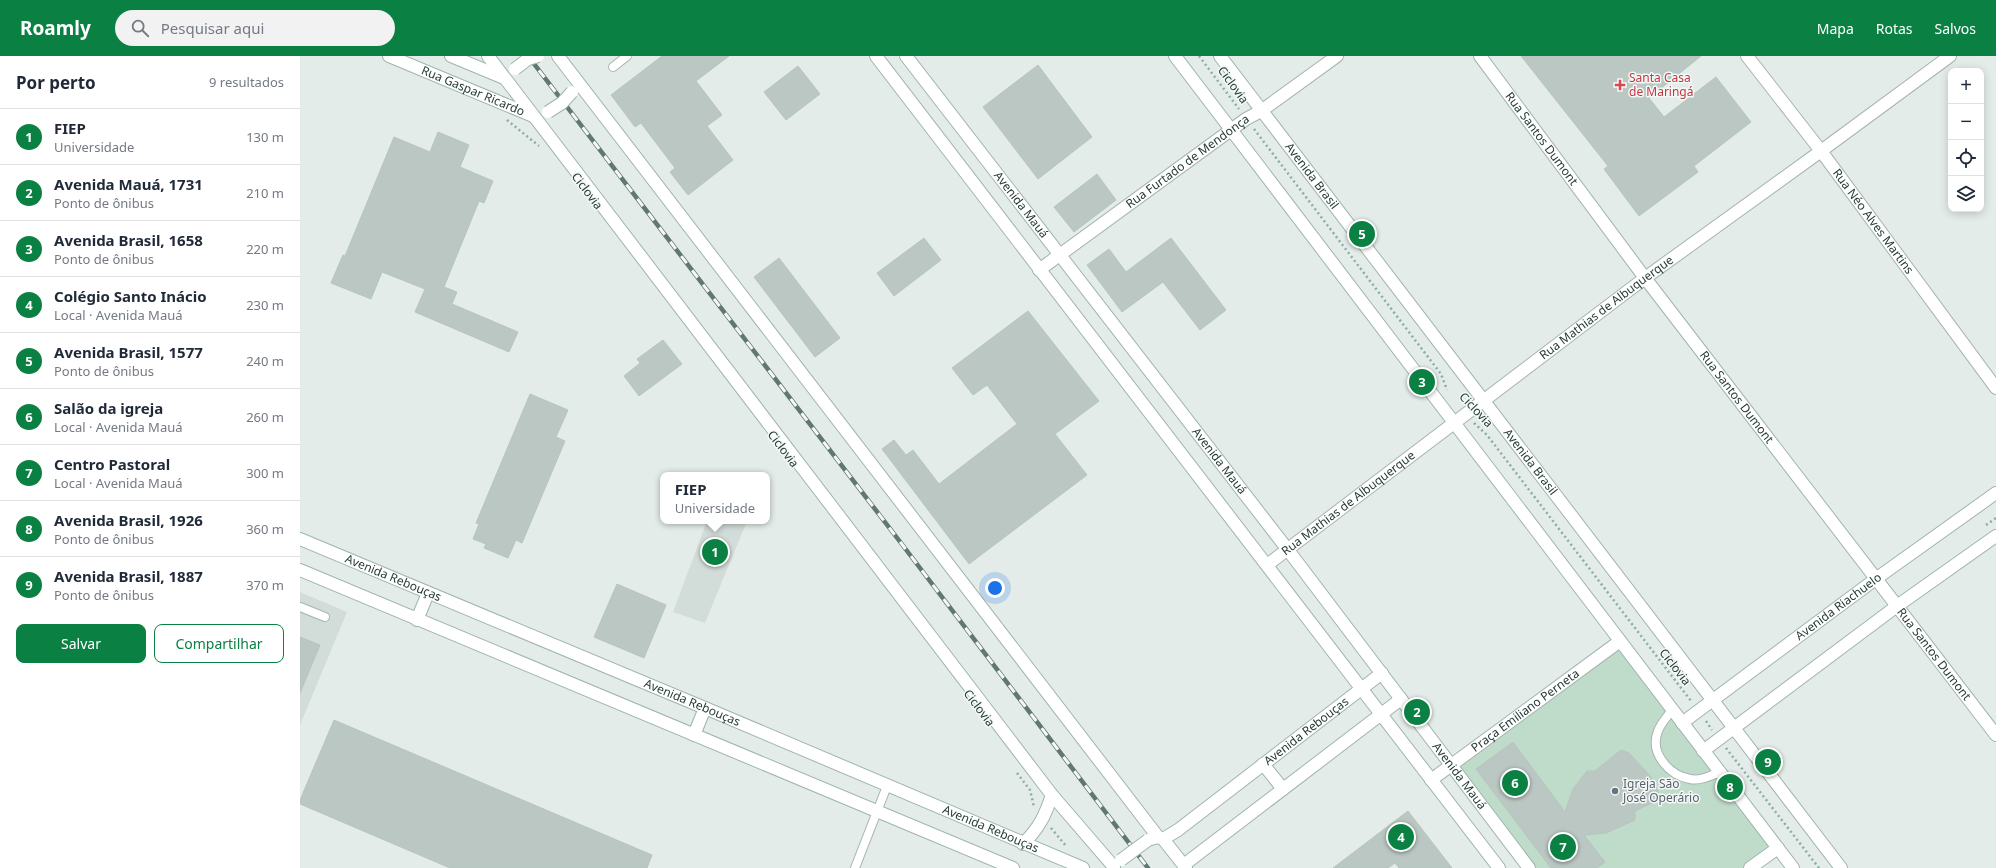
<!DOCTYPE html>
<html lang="pt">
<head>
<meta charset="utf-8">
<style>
  :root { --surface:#fff; --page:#f2f2f3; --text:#1f2937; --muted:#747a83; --line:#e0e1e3; --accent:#0b8043 }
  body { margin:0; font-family:"Noto Sans",sans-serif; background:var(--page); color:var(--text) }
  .controls { position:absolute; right:12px; top:12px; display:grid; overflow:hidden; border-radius:8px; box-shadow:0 2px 10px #0003 }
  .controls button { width:36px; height:36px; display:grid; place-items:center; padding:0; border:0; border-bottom:1px solid var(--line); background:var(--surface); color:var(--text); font:20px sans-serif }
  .you { position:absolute; left:695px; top:532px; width:14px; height:14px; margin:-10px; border:3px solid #fff; border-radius:50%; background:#1a73e8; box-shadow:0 0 0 6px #1a73e833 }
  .badge { display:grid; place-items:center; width:26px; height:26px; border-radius:50%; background:var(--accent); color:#fff; font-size:13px; font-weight:700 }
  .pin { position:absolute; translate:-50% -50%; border:2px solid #fff; box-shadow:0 1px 4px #0006 }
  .popup { position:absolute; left:360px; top:416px; width:110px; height:52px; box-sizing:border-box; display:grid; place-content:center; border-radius:8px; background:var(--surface); filter:drop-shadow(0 1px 3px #0005); font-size:13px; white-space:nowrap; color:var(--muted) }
  .popup b { font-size:15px; color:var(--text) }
  .popup::after { content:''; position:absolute; left:50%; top:100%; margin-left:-8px; border:8px solid transparent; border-top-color:var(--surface) }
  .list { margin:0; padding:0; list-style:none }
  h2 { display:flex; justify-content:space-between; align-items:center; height:52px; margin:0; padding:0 16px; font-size:17px }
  h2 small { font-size:13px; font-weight:400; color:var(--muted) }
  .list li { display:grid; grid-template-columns:26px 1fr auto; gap:12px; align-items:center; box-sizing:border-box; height:56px; padding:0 16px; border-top:1px solid var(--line) }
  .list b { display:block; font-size:15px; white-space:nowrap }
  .list p { margin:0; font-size:13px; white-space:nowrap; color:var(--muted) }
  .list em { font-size:13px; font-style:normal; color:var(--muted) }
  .actions { display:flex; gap:8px; padding:12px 16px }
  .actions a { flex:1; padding:9px 0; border:1px solid var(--accent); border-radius:8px; text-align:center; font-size:14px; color:var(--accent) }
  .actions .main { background:var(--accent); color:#fff }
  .icon { flex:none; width:22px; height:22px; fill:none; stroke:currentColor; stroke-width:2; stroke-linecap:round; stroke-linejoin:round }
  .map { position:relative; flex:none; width:1696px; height:812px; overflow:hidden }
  header { display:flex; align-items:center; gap:24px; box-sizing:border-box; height:56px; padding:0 20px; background:var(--accent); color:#fff }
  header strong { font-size:19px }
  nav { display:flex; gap:22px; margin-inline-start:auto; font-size:14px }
  .search { width:280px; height:36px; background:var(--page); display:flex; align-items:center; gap:10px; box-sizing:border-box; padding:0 14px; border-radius:22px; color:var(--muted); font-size:15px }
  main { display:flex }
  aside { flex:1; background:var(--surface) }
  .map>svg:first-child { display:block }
</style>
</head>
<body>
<header>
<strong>Roamly</strong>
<div class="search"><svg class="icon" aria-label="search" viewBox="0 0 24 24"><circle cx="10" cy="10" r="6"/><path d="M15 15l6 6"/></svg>Pesquisar aqui</div>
<nav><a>Mapa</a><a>Rotas</a><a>Salvos</a></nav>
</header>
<main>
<aside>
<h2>Por perto<small>9 resultados</small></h2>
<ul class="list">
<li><span class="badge">1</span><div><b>FIEP</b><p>Universidade</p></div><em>130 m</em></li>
<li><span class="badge">2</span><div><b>Avenida Mauá, 1731</b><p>Ponto de ônibus</p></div><em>210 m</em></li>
<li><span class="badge">3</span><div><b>Avenida Brasil, 1658</b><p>Ponto de ônibus</p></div><em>220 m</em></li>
<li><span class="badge">4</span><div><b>Colégio Santo Inácio</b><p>Local · Avenida Mauá</p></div><em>230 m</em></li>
<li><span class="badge">5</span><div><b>Avenida Brasil, 1577</b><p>Ponto de ônibus</p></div><em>240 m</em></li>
<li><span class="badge">6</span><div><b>Salão da igreja</b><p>Local · Avenida Mauá</p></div><em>260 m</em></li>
<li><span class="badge">7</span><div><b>Centro Pastoral</b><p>Local · Avenida Mauá</p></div><em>300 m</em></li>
<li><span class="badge">8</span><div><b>Avenida Brasil, 1926</b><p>Ponto de ônibus</p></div><em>360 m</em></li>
<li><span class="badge">9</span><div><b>Avenida Brasil, 1887</b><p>Ponto de ônibus</p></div><em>370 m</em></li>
</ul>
<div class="actions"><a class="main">Salvar</a><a>Compartilhar</a></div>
</aside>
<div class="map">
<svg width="1696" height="812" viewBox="0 0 1696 812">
  <rect width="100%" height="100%" fill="#e4ece9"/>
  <!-- built -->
  <g fill="#d2dcd8">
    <path d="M 407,465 L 447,465 L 405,567 L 373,556 Z"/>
    <path d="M 0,536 L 47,556 L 0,669 Z"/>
  </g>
  <!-- green -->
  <path fill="#bfdbc9" d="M 1320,585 L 1478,792 L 1450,812 L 1229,812 L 1151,709 Z"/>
  <!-- building -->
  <g fill="#bac7c2" stroke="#b7c5c0">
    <path d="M 362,0 L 429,0 L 396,25 L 422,59 L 407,70 L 433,104 L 388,139 L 370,116 L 375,112 L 341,67 L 335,71 L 311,39 Z"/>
    <path d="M 1221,0 L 1401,0 L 1349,42 L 1364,61 L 1416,21 L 1451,66 L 1394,110 L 1398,116 L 1339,160 L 1304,113 L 1308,110 Z"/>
    <path d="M 738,9 L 792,81 L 738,123 L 683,51 Z"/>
    <path d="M 498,10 L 520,38 L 486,64 L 464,36 Z"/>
    <path d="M 138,76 L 169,89 L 160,111 L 193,125 L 184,147 L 179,145 L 144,231 L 157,236 L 152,248 L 218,276 L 209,296 L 115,256 L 125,233 L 82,216 L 71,243 L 31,227 L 43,199 L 45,200 L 94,81 L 130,96 Z"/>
    <path d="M 797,118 L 816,144 L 774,176 L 754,151 Z"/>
    <path d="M 624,182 L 641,204 L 594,240 L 577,217 Z"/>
    <path d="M 871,182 L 926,254 L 900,274 L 863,226 L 822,256 L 787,209 L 809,193 L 826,216 Z"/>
    <path d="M 479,202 L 540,282 L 515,301 L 454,221 Z"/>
    <path d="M 728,255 L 799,345 L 755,378 L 787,419 L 669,508 L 582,393 L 594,384 L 606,399 L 613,394 L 639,428 L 717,368 L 687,329 L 673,339 L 652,312 Z"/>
    <path d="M 363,284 L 382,308 L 339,340 L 324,320 L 340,307 L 337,303 Z"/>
    <path d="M 230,338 L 268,354 L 256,381 L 265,385 L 222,487 L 216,484 L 208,502 L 184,492 L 186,488 L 173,483 L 179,468 L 176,467 Z"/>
    <path d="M 317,528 L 366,549 L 344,602 L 294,581 Z"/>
    <path d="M 0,581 L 20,589 L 0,637 Z"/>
    <path d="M 34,664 L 352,799 L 347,812 L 150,812 L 0,748 L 0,744 Z"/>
    <path d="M 1213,686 L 1265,756 L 1273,733 L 1287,715 L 1295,715 L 1321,694 L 1329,697 L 1351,721 L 1358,736 L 1358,744 L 1335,755 L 1335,764 L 1306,777 L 1284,779 L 1305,806 L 1297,812 L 1251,812 L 1176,713 Z"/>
    <path d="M 1108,755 L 1152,812 L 1099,812 L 1095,807 L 1088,812 L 1033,812 Z"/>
  </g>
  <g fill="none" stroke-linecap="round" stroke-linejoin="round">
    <defs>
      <g id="lane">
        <path d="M 313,11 L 327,0"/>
        <path d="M 0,551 L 25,561"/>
        <path d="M 1372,654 C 1367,661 1361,667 1358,675 C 1349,697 1369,719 1390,723 C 1400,725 1410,720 1420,716"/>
        <path d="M 555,812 L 587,730"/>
      </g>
      <g id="street">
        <path id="s1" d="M 1447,0 L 1521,95 L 1696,332"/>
        <path id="s2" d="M 739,214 L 946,63 L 961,55 L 1037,0"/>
        <path id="s3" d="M 967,509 L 1345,222 L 1521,95 L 1650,0"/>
        <path id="s4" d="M 1131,724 L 1320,585"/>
        <path d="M 1450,812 L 1478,792"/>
      </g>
      <g id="secondary">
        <path id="s5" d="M 89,0 L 233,60"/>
        <path d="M 151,0 L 204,22"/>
        <path d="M 188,0 L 752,739 L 814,811"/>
        <path d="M 258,0 L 858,781"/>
        <path d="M 576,0 L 1199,812"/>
        <path id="s6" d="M 606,0 L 988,494 L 1229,812"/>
        <path d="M 875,0 L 1493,812"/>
        <path id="s7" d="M 920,0 L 1541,812"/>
        <path id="s8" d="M 1180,0 L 1345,222 L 1696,679"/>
        <path id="s9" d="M 0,483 L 405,652 L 783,812"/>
        <path d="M 0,514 L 713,812"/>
        <path d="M 117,564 L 128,537"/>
        <path id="s10" d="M 1382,667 L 1577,522 L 1696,437"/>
        <path d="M 394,679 L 405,652"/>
        <path d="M 1403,695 L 1597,550 L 1696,480"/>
        <path d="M 963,708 L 983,733"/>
        <path id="s11" d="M 851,783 L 858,781 L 863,783 L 878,774 L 1082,617"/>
        <path d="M 863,783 L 886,812"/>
        <path d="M 723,788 C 739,772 745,760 752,739"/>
        <path d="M 885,808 L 1101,643"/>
      </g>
    </defs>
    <!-- lane casing -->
    <use href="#lane" stroke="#a7b4b0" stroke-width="10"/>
    <!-- street casing -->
    <use href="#street" stroke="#a7b4b0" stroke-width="14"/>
    <!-- secondary casing -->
    <use href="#secondary" stroke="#a0b4ae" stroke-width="14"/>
    <!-- path -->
    <g stroke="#88ada3" stroke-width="2.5" stroke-dasharray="2 3" stroke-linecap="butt">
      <path d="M 899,0 L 939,53"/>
      <path d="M 207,64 L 239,90"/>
      <path d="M 954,73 L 1141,318 L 1147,334"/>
      <path d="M 1174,367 L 1187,379 L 1391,645"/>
      <path d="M 1686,469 L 1696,462"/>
      <path d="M 1406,665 L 1412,674"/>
      <path d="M 1426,692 L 1519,812"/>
      <path d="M 717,717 L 730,734 L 734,751"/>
      <path d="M 751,772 L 766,790"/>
    </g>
    <!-- lane -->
    <use href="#lane" stroke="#fff" stroke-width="8"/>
    <!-- street -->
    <use href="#street" stroke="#fff" stroke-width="12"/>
    <!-- secondary -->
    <use href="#secondary" stroke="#fff" stroke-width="12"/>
    <defs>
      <path id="rail" d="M 228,0 L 601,487 L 848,812"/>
    </defs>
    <!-- rail casing -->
    <use href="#rail" stroke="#607773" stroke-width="4.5"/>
    <!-- rail -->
    <use href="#rail" stroke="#f4f9f7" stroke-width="3" stroke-dasharray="9" stroke-linecap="butt"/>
    <defs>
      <g id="secondary-bridge">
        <path d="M 215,13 L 228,3 L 238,0"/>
        <path d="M 248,56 L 262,47 L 272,36"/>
        <path d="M 821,804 L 848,784"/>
      </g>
    </defs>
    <!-- secondary-bridge casing -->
    <use href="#secondary-bridge" stroke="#a0b4ae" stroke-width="14" stroke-linecap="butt"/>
    <!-- secondary-bridge -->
    <use href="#secondary-bridge" stroke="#fff" stroke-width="12"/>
  </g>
  <!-- markers -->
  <path fill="#e0444e" stroke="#f4f9f7" stroke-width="1.5" d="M1318 23h4v4h4v4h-4v4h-4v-4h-4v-4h4z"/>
  <circle fill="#6b7280" stroke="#f4f9f7" stroke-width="1.5" cx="1315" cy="735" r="4"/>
  <g text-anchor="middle" stroke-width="3" stroke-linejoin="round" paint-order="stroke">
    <!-- health labels -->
    <g font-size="12" fill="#be3a42" stroke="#f4f9f7" text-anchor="start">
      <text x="1329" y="26">Santa Casa<tspan x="1329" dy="14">de Maringá</tspan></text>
    </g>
    <!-- street labels -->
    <g font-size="12" fill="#253c37" stroke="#f4f9f7">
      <text transform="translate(933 29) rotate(54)" y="4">Ciclovia</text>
      <text dy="4" stroke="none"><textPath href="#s5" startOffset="91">Rua Gaspar Ricardo</textPath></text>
      <text dy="4" stroke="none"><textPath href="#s8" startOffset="103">Rua Santos Dumont</textPath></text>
      <text dy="4" stroke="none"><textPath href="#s2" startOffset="184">Rua Furtado de Mendonça</textPath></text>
      <text dy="4" stroke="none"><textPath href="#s7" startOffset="151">Avenida Brasil</textPath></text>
      <text transform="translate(287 135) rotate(53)" y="4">Ciclovia</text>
      <text dy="4" stroke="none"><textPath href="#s6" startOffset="188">Avenida Mauá</textPath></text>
      <text dy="4" stroke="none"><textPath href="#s1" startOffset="208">Rua Néo Alves Martins</textPath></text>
      <text dy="4" stroke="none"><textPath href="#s3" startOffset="426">Rua Mathias de Albuquerque</textPath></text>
      <text dy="4" stroke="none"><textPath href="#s8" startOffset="427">Rua Santos Dumont</textPath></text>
      <text transform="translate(1176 354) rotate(47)" y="4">Ciclovia</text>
      <text transform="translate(483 393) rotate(53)" y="4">Ciclovia</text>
      <text dy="4" stroke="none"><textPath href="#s6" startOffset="512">Avenida Mauá</textPath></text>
      <text dy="4" stroke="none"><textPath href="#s7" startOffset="511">Avenida Brasil</textPath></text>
      <text dy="4" stroke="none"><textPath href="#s3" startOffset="102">Rua Mathias de Albuquerque</textPath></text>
      <text dy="4" stroke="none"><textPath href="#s9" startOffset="101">Avenida Rebouças</textPath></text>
      <text dy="4" stroke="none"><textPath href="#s10" startOffset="195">Avenida Riachuelo</textPath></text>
      <text dy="4" stroke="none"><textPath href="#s8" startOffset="751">Rua Santos Dumont</textPath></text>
      <text transform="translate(1375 611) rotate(52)" y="4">Ciclovia</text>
      <text dy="4" stroke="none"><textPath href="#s9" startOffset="425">Avenida Rebouças</textPath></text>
      <text transform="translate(679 652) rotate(53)" y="4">Ciclovia</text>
      <text dy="4" stroke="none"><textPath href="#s4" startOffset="117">Praça Emiliano Perneta</textPath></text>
      <text dy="4" stroke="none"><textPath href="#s11" startOffset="192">Avenida Rebouças</textPath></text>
      <text dy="4" stroke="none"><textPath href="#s6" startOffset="908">Avenida Mauá</textPath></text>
      <text dy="4" stroke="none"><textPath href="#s9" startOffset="749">Avenida Rebouças</textPath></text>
    </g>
    <!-- worship labels -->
    <g font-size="12" fill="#5b616d" stroke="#f4f9f7" text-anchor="start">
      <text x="1323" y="732">Igreja São<tspan x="1323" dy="14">José Operário</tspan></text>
    </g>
  </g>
</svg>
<div class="controls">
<button>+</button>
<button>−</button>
<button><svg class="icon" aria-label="locate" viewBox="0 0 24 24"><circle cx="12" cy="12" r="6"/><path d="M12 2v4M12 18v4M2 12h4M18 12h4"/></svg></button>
<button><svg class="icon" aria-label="layers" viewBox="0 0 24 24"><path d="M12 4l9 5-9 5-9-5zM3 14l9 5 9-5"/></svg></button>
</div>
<div class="you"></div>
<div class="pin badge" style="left:415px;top:496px">1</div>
<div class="popup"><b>FIEP</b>Universidade</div>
<div class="pin badge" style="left:1117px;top:656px">2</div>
<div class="pin badge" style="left:1122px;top:326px">3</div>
<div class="pin badge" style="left:1101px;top:781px">4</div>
<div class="pin badge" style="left:1062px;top:178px">5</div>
<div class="pin badge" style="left:1215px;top:727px">6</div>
<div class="pin badge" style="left:1263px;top:791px">7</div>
<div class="pin badge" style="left:1430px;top:731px">8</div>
<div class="pin badge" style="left:1468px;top:706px">9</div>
</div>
</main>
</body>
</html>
